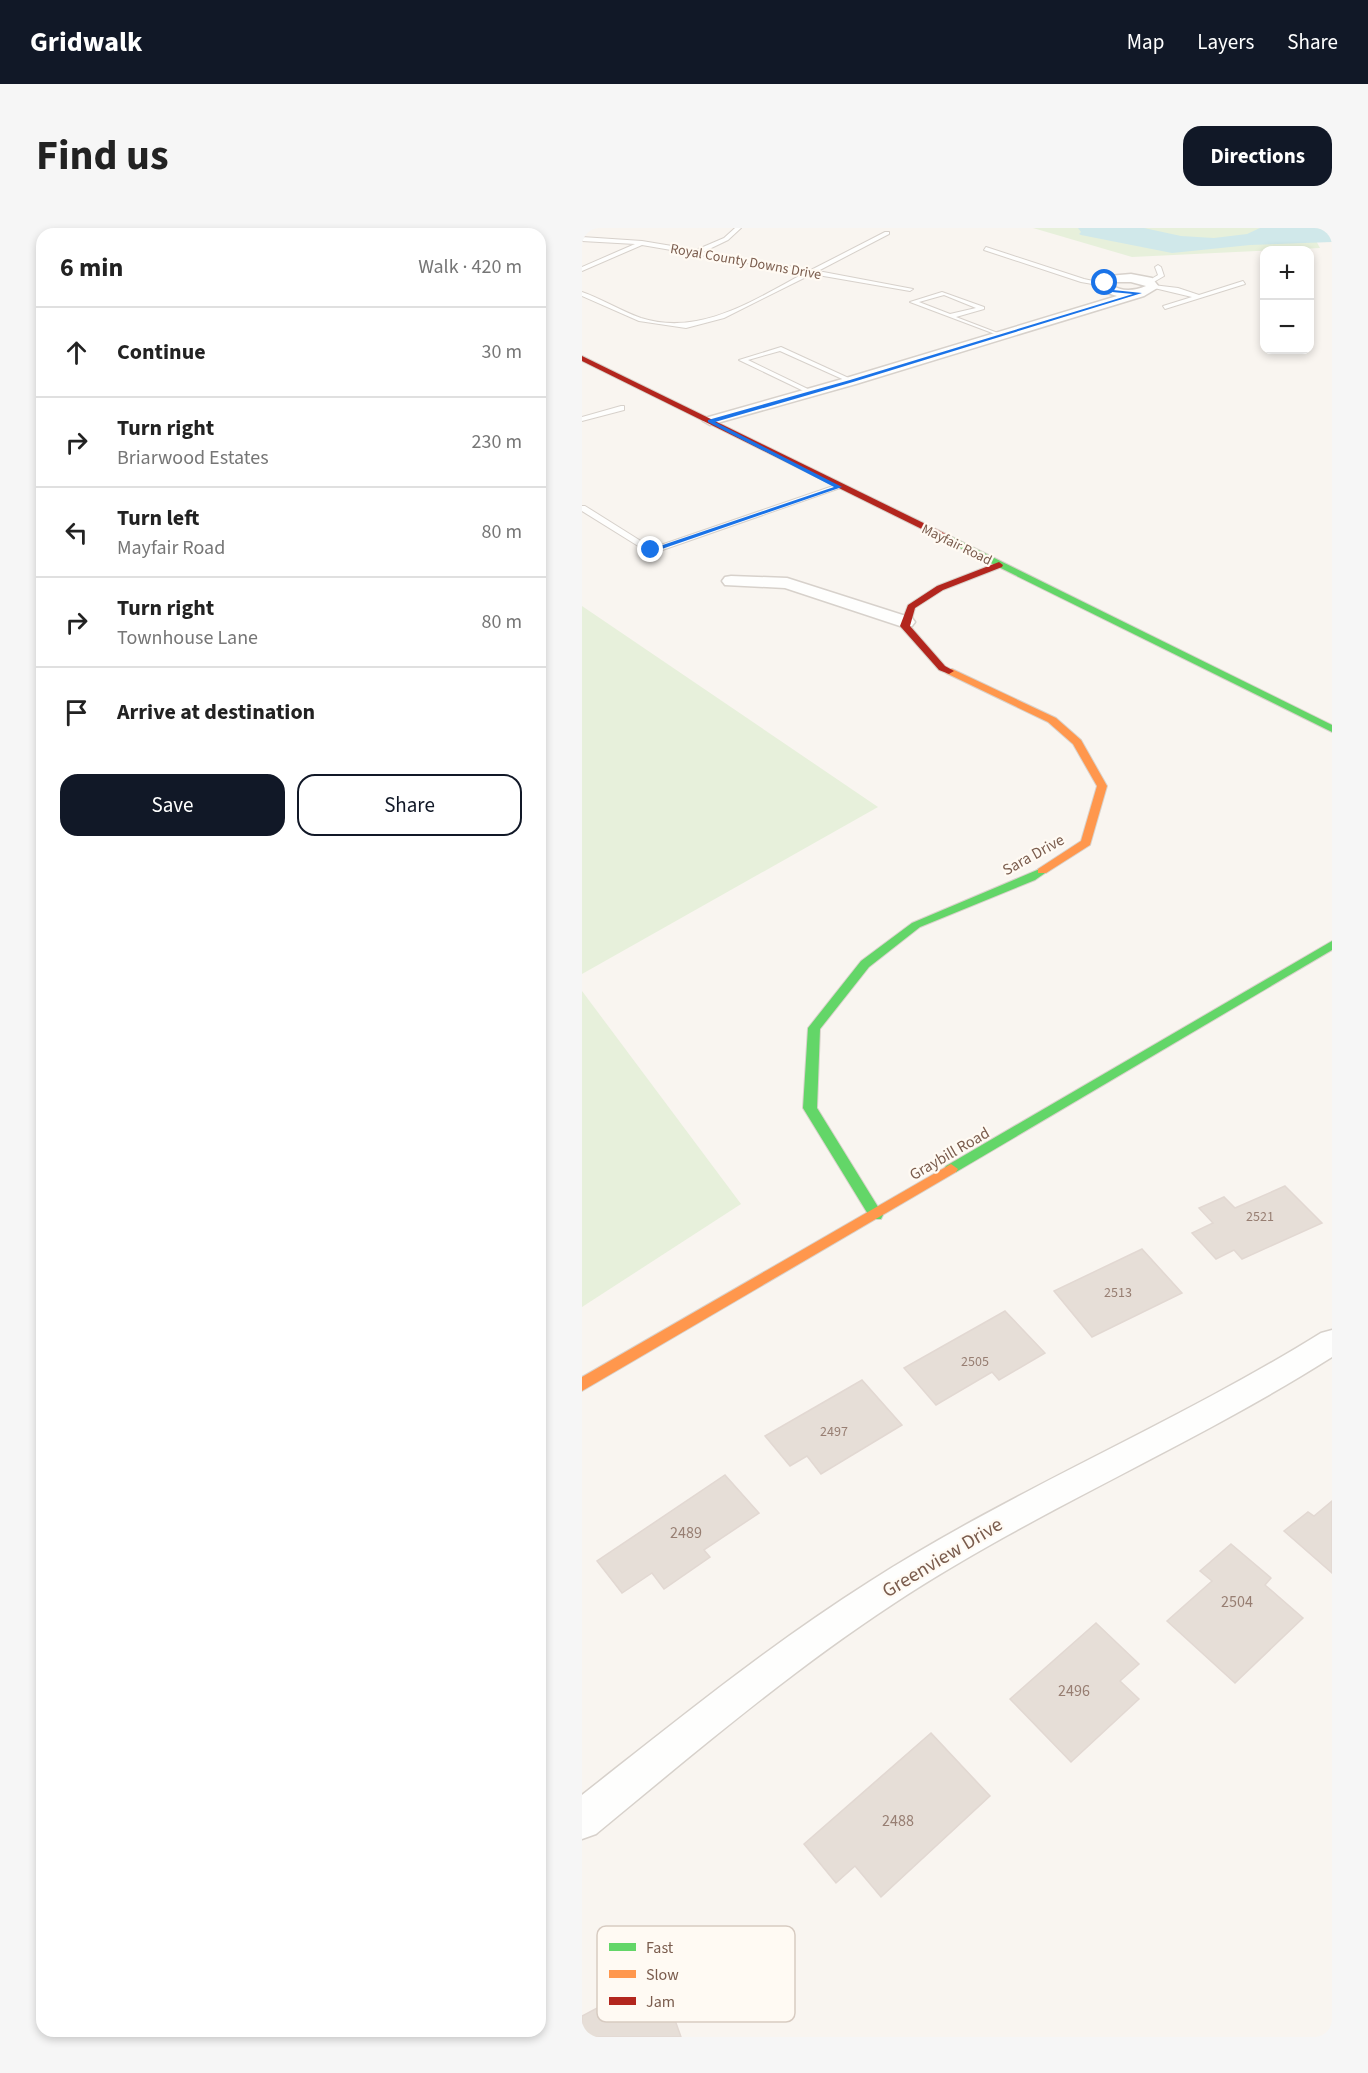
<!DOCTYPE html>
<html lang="en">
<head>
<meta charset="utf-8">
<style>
  :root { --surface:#fff; --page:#f6f6f6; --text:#222; --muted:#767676; --line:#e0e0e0; --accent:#111827 }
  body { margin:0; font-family:"Source Sans 3",sans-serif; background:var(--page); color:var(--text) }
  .controls { position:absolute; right:18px; top:18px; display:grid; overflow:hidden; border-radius:12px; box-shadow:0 3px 9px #0003 }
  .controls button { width:54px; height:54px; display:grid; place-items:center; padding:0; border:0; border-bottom:2px solid var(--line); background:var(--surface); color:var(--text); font:30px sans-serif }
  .stop { position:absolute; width:18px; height:18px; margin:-14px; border:4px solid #1a73e8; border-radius:50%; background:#fff }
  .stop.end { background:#1a73e8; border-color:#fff; box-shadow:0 2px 6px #0008 }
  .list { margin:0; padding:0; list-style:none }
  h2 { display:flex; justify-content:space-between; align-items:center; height:78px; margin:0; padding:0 24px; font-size:26px }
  h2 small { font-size:20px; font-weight:400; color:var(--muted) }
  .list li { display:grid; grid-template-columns:39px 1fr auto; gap:18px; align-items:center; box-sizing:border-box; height:90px; padding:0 24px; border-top:2px solid var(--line) }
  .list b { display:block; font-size:22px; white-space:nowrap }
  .list p { margin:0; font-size:20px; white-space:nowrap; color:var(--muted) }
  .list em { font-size:20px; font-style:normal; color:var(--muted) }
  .actions { display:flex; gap:12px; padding:18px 24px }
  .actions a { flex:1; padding:14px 0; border:2px solid var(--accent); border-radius:18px; text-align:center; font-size:21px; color:var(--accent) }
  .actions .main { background:var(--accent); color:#fff }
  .icon { flex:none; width:33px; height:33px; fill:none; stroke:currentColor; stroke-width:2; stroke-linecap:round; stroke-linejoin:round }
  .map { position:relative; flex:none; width:750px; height:1809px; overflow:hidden; border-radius:18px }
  header { display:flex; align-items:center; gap:36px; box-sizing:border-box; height:84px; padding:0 30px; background:var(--accent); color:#fff }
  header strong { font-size:28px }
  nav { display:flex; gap:33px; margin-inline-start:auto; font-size:21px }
  .intro { display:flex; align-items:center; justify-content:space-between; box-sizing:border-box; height:144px; padding:0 36px }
  h1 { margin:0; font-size:42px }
  .button { padding:15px 27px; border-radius:18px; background:var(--accent); color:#fff; font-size:21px; font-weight:700 }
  main { display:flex; gap:36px; padding:0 36px }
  aside { flex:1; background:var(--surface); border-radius:18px; box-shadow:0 3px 9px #0003 }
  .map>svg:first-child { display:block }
</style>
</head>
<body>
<header>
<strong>Gridwalk</strong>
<nav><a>Map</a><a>Layers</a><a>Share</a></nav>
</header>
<div class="intro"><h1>Find us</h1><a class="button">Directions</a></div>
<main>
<aside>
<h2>6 min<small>Walk · 420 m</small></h2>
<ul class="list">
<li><svg class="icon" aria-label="ahead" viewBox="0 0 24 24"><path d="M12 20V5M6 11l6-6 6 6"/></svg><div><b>Continue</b></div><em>30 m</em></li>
<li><svg class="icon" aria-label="right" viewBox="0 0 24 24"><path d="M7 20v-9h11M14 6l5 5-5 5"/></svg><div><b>Turn right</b><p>Briarwood Estates</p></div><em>230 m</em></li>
<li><svg class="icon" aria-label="left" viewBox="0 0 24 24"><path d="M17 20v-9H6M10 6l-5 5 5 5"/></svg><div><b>Turn left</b><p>Mayfair Road</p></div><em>80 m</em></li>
<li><svg class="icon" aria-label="right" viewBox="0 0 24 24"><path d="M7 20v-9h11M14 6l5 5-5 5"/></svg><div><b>Turn right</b><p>Townhouse Lane</p></div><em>80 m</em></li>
<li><svg class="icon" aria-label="arrive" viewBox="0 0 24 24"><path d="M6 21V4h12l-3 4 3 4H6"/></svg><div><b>Arrive at destination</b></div></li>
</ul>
<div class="actions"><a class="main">Save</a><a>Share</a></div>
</aside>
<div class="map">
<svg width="750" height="1809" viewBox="0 0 750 1809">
  <rect width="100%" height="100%" fill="#f9f5f0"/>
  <!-- green -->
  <g fill="#e7f0db">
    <path d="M 451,0 L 727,0 L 738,20 L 550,29 Z"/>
    <path d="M 0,378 L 296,579 L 0,746 Z"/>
    <path d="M 0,763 L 159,976 L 0,1079 Z"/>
  </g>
  <!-- water -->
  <path fill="#d0e8ea" d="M 496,0 L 562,0 L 599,8 L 632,10 L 665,6 L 678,0 L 750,0 L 750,14 L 668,17 L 590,25 L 499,7 L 497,6 L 499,4 Z"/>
  <!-- building -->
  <g fill="#e6ded7" stroke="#e2d8d2" stroke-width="1.5">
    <path d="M 703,958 L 740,995 L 660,1031 L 652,1022 L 634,1031 L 610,1005 L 631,995 L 617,980 L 642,969 L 653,980 Z"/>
    <path d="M 560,1021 L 600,1065 L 510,1109 L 472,1063 Z"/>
    <path d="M 423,1083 L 463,1125 L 417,1152 L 410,1144 L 354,1177 L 322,1140 Z"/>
    <path d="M 280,1152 L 320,1197 L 239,1246 L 225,1228 L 208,1238 L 183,1208 Z"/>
    <path d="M 143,1247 L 177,1285 L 122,1322 L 128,1329 L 82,1361 L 70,1345 L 40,1365 L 15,1333 Z"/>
    <path d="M 750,1273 L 750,1345 L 702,1303 L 726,1284 L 732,1288 Z"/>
    <path d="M 649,1316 L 689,1350 L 683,1357 L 721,1390 L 653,1455 L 585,1393 L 630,1353 L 618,1343 Z"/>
    <path d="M 514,1395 L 557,1436 L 538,1453 L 557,1471 L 489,1534 L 428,1471 Z"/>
    <path d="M 349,1505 L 408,1568 L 299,1669 L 273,1638 L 254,1655 L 222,1616 Z"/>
    <path d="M 77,1747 L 99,1809 L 0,1809 L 0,1788 Z"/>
  </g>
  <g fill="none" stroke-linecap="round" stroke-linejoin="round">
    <defs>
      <g id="lane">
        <path d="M 153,0 L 159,0 L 146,12 L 121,24 L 229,42 L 303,4 L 307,4 L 307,6 L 236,43 L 331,61 L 328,63 L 230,46 L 142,90 L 104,100 L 57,93 L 0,68 L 0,64 C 20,71 39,83 59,90 C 119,109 173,71 223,45 L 60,17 L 0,43 L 0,39 L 53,16 L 0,13 L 0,9 L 60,13 L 114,22 L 142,10 Z"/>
        <path d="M 404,19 L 502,51 L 525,56 L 522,58 L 499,54 L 402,22 Z"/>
        <path d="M 576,37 L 579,39 L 582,48 L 570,55 L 566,55 L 566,53 L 576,47 L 573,39 Z"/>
        <path d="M 661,53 L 663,56 L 583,81 L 581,78 L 610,69 L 568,59 L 571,57 L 596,60 L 617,67 Z"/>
        <path d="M 360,64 L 402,79 L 402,81 L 374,89 L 421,107 L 421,109 L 328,74 ZM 362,67 L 394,80 L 368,86 L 337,74 Z"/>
        <path d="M 199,119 L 271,152 L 272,153 L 267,154 L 198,123 L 166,132 L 232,164 L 234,165 L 230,167 L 157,132 Z"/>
        <path d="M 39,178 L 42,178 L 42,182 L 0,193 L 0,189 Z"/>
        <path d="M 254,257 L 261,259 L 69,326 L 0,283 L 0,278 L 3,278 L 70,320 Z"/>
      </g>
      <g id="street">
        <path d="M 549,46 L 570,50 L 577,59 L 562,68 L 274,156 L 128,197 L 121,193 L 123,190 L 264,150 L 535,68 L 522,64 L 516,57 L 526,48 ZM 533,54 L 549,54 L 564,58 C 552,63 540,64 529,57 Z"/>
        <path d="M 149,348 L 205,350 L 330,390 L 333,394 L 330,398 L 318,398 L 203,360 L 143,357 L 140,353 L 143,349 Z"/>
        <path d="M 750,1102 L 750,1129 C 608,1219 452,1283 311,1376 C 206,1445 111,1526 14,1606 L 0,1611 L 0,1567 C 94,1493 186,1418 287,1354 C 432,1261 593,1196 739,1105 Z"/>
      </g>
      <g id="fast">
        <path d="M 362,308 L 368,308 L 750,497 L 750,504 L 362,312 Z"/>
        <path d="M 460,640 L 466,643 L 453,652 L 338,699 L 287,739 L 238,801 L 235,880 L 301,987 L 299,991 L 289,991 L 221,880 L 226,800 L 279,733 L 330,695 Z"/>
        <path d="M 750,713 L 750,722 L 374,944 L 364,944 L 362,941 L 364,938 Z"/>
      </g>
      <g id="slow">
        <path d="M 364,441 L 370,441 L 474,490 L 499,512 L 525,558 L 508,617 L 464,645 L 456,645 L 456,641 L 499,613 L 515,558 L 491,516 L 466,494 L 364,445 Z"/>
        <path d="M 369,936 L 376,941 L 374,944 L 0,1163 L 0,1149 Z"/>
      </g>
      <g id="jam">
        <path d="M 0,128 L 368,308 L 369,310 L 362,312 L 0,133 Z"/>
        <path d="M 417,334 L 421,337 L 420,339 L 361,362 L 333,380 L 328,398 L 363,438 L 372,443 L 367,446 L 357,442 L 318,398 L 326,377 L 355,358 Z"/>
      </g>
    </defs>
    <!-- lane casing -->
    <use href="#lane" stroke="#d7d1cb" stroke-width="2"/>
    <!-- street casing -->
    <use href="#street" stroke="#d7d1cb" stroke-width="3"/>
    <!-- fast casing -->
    <use href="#fast" stroke="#d9d2cb" stroke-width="2"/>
    <!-- slow casing -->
    <use href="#slow" stroke="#d9d2cb" stroke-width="2"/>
    <!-- jam casing -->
    <use href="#jam" stroke="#d9d2cb" stroke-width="2"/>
    <!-- lane -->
    <use href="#lane" fill="#fefefd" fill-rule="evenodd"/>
    <!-- street -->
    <use href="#street" fill="#fefefd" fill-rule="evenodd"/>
    <!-- fast -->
    <use href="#fast" fill="#63d668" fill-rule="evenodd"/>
    <!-- slow -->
    <use href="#slow" fill="#ff974d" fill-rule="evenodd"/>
    <!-- jam -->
    <use href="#jam" fill="#b3261e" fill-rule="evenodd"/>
  </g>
  <!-- route -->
  <path fill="#1a73e8" d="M 525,54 L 525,58 L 531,62 L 560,65 L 271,154 L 133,194 L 260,259 L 71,324 L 66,322 L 252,259 L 126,194 L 126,192 L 268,152 L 551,66 L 530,64 L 521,59 L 522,54 Z"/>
  <g text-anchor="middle" stroke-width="4.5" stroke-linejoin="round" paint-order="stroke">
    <!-- far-street labels -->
    <g font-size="14" fill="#7a5c4d" stroke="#fffaf3">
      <text transform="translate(164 33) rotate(10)" y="5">Royal County Downs Drive</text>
      <text transform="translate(375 316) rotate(26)" y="5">Mayfair Road</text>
    </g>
    <!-- number labels -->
    <g font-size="14" fill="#977e72">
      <text x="678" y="993">2521</text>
      <text x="536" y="1069">2513</text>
      <text x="393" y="1138">2505</text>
      <text x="252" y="1208">2497</text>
    </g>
    <!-- street labels -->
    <g font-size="16" fill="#7a5c4d" stroke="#fffaf3">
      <text transform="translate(451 626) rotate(-29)" y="6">Sara Drive</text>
      <text transform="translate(367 925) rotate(-30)" y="6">Graybill Road</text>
    </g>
    <!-- near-number labels -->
    <g font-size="16" fill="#977e72">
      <text x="104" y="1310">2489</text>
      <text x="655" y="1379">2504</text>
      <text x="492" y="1468">2496</text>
      <text x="316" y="1598">2488</text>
    </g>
    <!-- near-street labels -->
    <g font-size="20" fill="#7a5c4d" stroke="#fffaf3">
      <text transform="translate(360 1329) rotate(-31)" y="7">Greenview Drive</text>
    </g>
  </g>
  <!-- legend -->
  <rect x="15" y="1698" width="198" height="96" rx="9" fill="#fffaf3" stroke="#d7cbc1" stroke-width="1.5"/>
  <rect x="27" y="1715" width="27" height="8" fill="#63d668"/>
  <rect x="27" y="1742" width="27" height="8" fill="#ff974d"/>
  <rect x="27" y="1769" width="27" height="8" fill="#b3261e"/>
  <g font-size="16" fill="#7a5c4d">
    <text x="64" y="1725">Fast</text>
    <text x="64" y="1752">Slow</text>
    <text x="64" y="1779">Jam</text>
  </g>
</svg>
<div class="controls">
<button>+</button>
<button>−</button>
</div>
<div class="stop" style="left:523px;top:55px"></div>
<div class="stop end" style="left:69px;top:322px"></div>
</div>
</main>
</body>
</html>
